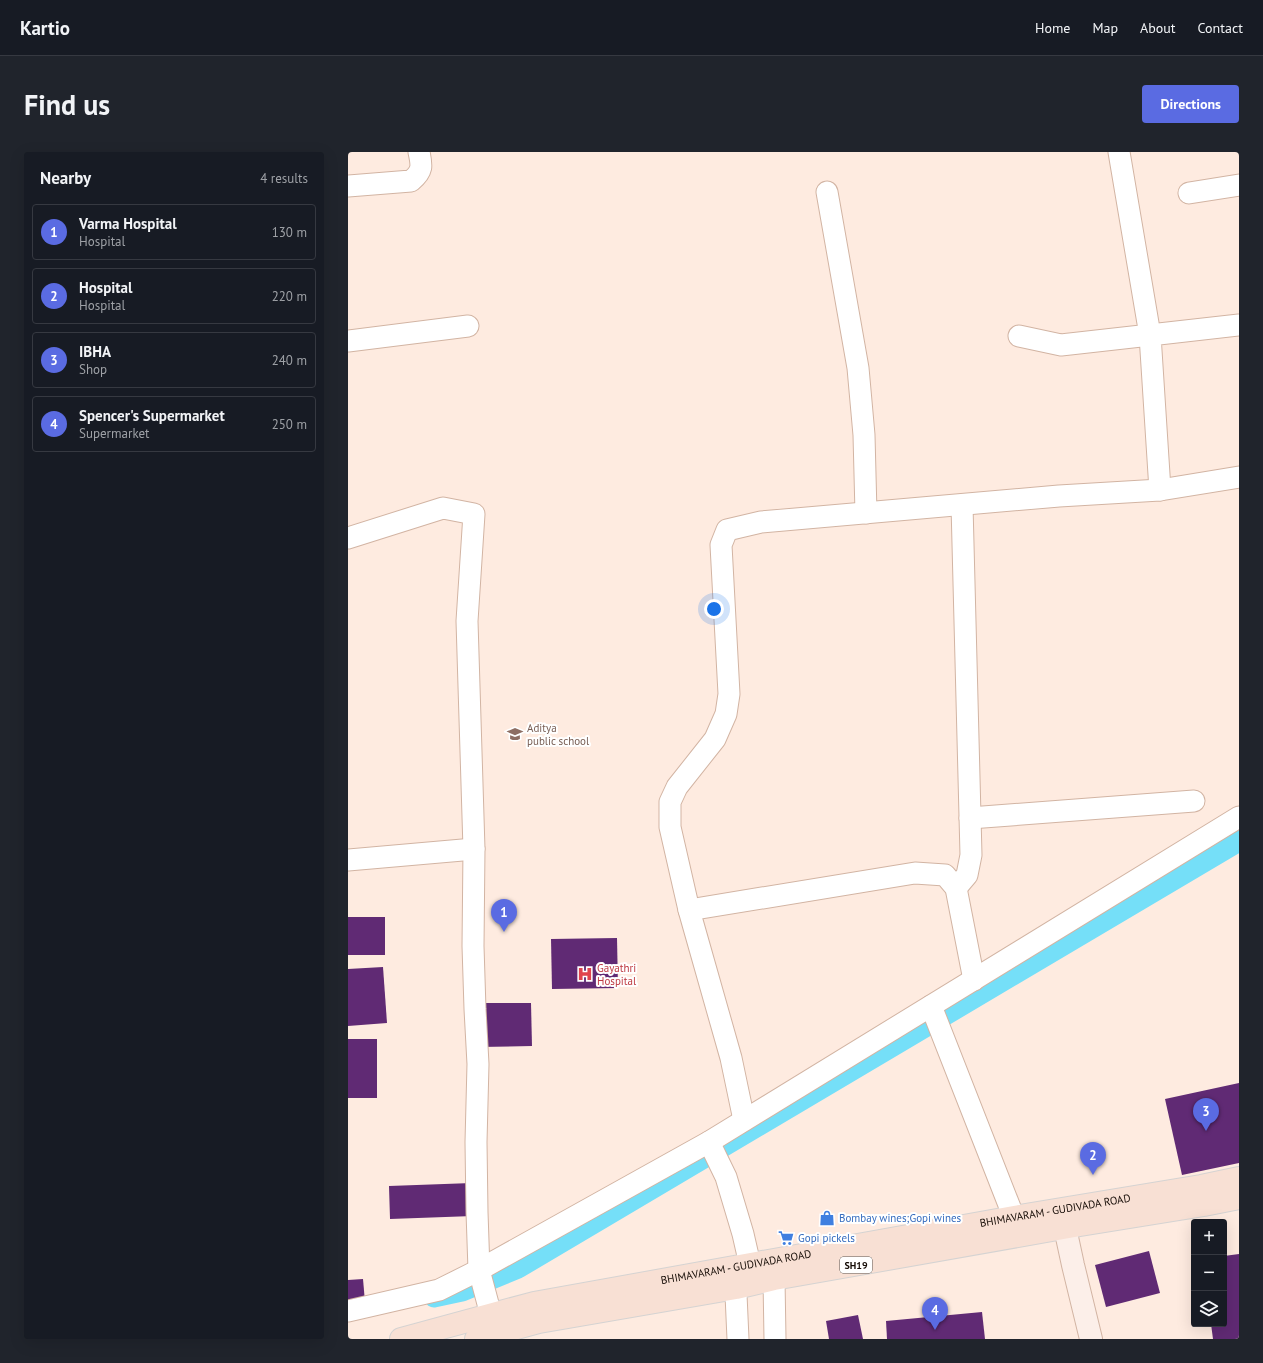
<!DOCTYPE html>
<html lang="en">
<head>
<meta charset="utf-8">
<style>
  :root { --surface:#171b24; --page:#20242c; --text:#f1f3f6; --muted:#9ea1a6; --line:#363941; --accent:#5a6be2 }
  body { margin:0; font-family:"PT Sans",sans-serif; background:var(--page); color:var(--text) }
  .controls { position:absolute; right:12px; bottom:12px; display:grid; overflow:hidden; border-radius:4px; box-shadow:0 4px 16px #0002 }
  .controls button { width:36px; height:36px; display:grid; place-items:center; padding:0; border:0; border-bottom:1px solid var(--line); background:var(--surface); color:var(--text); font:20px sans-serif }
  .you { position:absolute; left:366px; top:457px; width:14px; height:14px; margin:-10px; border:3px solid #fff; border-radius:50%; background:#1a73e8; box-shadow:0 0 0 6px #1a73e833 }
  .badge { display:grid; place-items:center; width:26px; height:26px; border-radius:50%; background:var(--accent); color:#fff; font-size:13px; font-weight:700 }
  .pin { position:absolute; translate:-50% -33px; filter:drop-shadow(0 1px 2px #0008) }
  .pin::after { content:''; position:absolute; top:21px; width:14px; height:12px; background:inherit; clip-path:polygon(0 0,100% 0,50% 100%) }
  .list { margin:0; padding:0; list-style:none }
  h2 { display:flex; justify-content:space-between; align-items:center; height:52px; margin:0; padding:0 16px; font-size:17px }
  h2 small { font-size:13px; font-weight:400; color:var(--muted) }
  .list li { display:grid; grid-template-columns:26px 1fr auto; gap:12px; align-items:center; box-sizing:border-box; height:56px; margin:0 8px 8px; padding:0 8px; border:1px solid var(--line); border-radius:4px }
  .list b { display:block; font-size:15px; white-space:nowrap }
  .list p { margin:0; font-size:13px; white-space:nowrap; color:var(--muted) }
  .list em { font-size:13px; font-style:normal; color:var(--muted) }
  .icon { flex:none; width:22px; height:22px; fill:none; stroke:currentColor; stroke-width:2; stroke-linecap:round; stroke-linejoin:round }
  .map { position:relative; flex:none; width:891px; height:1187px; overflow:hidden; border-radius:4px }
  header { display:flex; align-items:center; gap:24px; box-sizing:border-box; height:56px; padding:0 20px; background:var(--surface); border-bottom:1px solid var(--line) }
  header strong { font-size:19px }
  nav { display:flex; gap:22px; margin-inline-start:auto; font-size:14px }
  .intro { display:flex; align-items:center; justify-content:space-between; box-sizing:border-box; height:96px; padding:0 24px }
  h1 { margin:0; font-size:28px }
  .button { padding:10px 18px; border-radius:4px; background:var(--accent); color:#fff; font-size:14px; font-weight:700 }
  main { display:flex; gap:24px; padding:0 24px }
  aside { flex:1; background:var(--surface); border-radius:4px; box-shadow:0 4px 16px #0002 }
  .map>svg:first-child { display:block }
</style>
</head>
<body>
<header>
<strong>Kartio</strong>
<nav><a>Home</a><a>Map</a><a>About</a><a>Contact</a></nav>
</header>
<div class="intro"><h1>Find us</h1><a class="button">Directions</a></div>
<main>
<aside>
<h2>Nearby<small>4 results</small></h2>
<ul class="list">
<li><span class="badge">1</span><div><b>Varma Hospital</b><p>Hospital</p></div><em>130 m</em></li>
<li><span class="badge">2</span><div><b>Hospital</b><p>Hospital</p></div><em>220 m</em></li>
<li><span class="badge">3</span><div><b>IBHA</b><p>Shop</p></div><em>240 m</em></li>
<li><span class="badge">4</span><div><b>Spencer's Supermarket</b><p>Supermarket</p></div><em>250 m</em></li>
</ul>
</aside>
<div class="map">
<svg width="891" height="1187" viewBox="0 0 891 1187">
  <rect width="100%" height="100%" fill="#feebe0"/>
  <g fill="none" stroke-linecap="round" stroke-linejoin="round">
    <!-- canal -->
    <path stroke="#75dff8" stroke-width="21" d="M 86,1145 L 114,1139 L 170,1116 L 891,689"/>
  </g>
  <!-- building -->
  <g fill="#602a74">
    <rect x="0" y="765" width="37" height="38"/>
    <path d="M 269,786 L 270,836 L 204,837 L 203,787 Z"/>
    <path d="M 35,815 L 39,871 L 0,874 L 0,817 Z"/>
    <path d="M 130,851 L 183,851 L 184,894 L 131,895 Z"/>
    <rect x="0" y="887" width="29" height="59"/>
    <path d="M 891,931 L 891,1011 L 834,1023 L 817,947 Z"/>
    <path d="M 124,1031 L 125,1064 L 42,1067 L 41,1034 Z"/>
    <path d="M 801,1099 L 812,1141 L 758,1155 L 747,1113 Z"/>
    <path d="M 891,1102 L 891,1187 L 865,1187 L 863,1172 L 876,1172 L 876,1104 Z"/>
    <path d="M 15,1127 L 17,1150 L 0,1152 L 0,1128 Z"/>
    <path d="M 634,1160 L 637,1187 L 539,1187 L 538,1169 Z"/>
    <path d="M 510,1163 L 515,1187 L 481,1187 L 478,1169 Z"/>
  </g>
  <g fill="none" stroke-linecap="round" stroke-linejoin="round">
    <defs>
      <g id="minor">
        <path d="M 0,34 L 63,29 C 75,19 74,14 71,0"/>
        <path d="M 479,40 L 510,216 L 516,283 L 518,361"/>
        <path d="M 841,41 L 891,33"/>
        <path d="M 671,184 L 713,193 L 802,183 L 771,0"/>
        <path d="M 0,189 L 120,174"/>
        <path d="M 812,338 L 802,183 L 891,173"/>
        <path d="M 0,386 L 95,356 L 126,362 L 119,469 L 126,697 L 125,794 L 127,857 L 130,912 L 128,990 L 129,1060 L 131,1118 L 143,1163"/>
        <path d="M 622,666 L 846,649"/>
        <path d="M 0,708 L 126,697"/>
        <path d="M 608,736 L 619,723 L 623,703 L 614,353"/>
        <path d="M 341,758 L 567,721 L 597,723 L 608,736 L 626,828"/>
        <path d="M 583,854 L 672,1081"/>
        <path d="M 396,968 L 383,906 L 341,758 L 322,675 L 322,650 L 329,635 L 367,587 L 378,562 L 381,542 L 373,393 L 379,378 L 413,370 L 711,344 L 812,338 L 891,325"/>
        <path d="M 361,990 L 378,1025 L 395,1082 L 406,1130"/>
        <path d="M 387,1120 L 390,1187"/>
        <path d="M 426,1127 L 427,1187"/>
        <path d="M 0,1159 L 91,1138 L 131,1118 L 361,990 L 891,665"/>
      </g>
      <path id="secondary" d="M 717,1076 L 725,1113 L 743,1187"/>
      <g id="primary">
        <path id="s1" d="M 53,1187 L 186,1151 L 666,1065 L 853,1034 L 891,1026"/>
        <path d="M 128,1187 L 191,1170 L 388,1136 L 426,1127 L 732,1073 L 856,1053 L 891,1046"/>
      </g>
    </defs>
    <!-- minor casing -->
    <use href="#minor" stroke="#d2b4a3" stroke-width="23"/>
    <!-- secondary casing -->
    <use href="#secondary" stroke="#d2b4a3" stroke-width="24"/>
    <!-- primary casing -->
    <use href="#primary" stroke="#d5d3d2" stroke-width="24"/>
    <!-- minor -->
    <use href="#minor" stroke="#fff" stroke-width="21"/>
    <!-- secondary -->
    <use href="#secondary" stroke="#fcefe9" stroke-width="22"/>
    <!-- primary -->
    <use href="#primary" stroke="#f8e0d4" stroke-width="22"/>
  </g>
  <!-- icons -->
  <defs>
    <symbol id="school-bare" viewBox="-9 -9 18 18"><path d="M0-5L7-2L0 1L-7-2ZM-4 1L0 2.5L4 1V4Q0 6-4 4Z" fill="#8d6e63" stroke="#fff" stroke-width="2.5" paint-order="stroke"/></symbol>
    <symbol id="hospital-bare" viewBox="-9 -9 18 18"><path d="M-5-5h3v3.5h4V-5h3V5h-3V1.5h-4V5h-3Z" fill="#e0444e" stroke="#fff" stroke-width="2.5" paint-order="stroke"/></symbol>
    <symbol id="shop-bare" viewBox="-9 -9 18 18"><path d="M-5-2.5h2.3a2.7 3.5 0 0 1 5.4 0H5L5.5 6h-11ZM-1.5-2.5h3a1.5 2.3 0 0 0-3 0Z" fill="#3f7fe0" stroke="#fff" stroke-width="2.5" paint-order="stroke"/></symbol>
    <symbol id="supermarket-bare" viewBox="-9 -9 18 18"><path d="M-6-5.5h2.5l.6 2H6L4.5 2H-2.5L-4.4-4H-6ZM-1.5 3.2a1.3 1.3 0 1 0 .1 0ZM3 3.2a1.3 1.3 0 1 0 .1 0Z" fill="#3f7fe0" stroke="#fff" stroke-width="2.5" paint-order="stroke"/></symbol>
  </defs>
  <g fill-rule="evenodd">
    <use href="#school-bare" x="156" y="571" width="22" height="22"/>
    <use href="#hospital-bare" x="226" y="811" width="22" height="22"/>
    <use href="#shop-bare" x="468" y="1055" width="22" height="22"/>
    <use href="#supermarket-bare" x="427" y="1075" width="22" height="22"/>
  </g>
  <g text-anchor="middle" stroke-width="4" stroke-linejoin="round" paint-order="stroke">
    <!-- shield labels -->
    <rect fill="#fff" stroke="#5b5450" stroke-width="1" x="492" y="1105" width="32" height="16" rx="3"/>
    <g font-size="10" font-weight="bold" fill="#150b05">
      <text x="508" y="1117">SH19</text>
    </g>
    <!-- education labels -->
    <g font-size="11" fill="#785e54" stroke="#fff" text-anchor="start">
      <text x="179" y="580">Aditya<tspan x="179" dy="13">public school</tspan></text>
    </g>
    <!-- health labels -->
    <g font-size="11" fill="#be3a42" stroke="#fff" text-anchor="start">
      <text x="249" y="820">Gayathri<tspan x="249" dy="13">Hospital</tspan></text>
    </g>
    <!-- street labels -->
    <g font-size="11" fill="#150b05" stroke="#fff">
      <text dy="4" stroke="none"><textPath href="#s1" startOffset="667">BHIMAVARAM - GUDIVADA ROAD</textPath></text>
      <text dy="4" stroke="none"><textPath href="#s1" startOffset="343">BHIMAVARAM - GUDIVADA ROAD</textPath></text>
    </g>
    <!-- shop labels -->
    <g font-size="11" fill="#366cbe" stroke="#fff" text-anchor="start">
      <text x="491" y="1070">Bombay wines;Gopi wines</text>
      <text x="450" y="1090">Gopi pickels</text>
    </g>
  </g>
</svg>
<div class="controls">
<button>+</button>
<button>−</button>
<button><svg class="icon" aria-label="layers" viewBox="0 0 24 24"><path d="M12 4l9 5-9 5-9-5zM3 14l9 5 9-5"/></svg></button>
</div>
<div class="you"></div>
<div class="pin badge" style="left:156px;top:780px">1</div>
<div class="pin badge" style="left:745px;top:1023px">2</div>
<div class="pin badge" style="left:858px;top:979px">3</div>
<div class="pin badge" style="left:587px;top:1178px">4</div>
</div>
</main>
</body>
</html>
